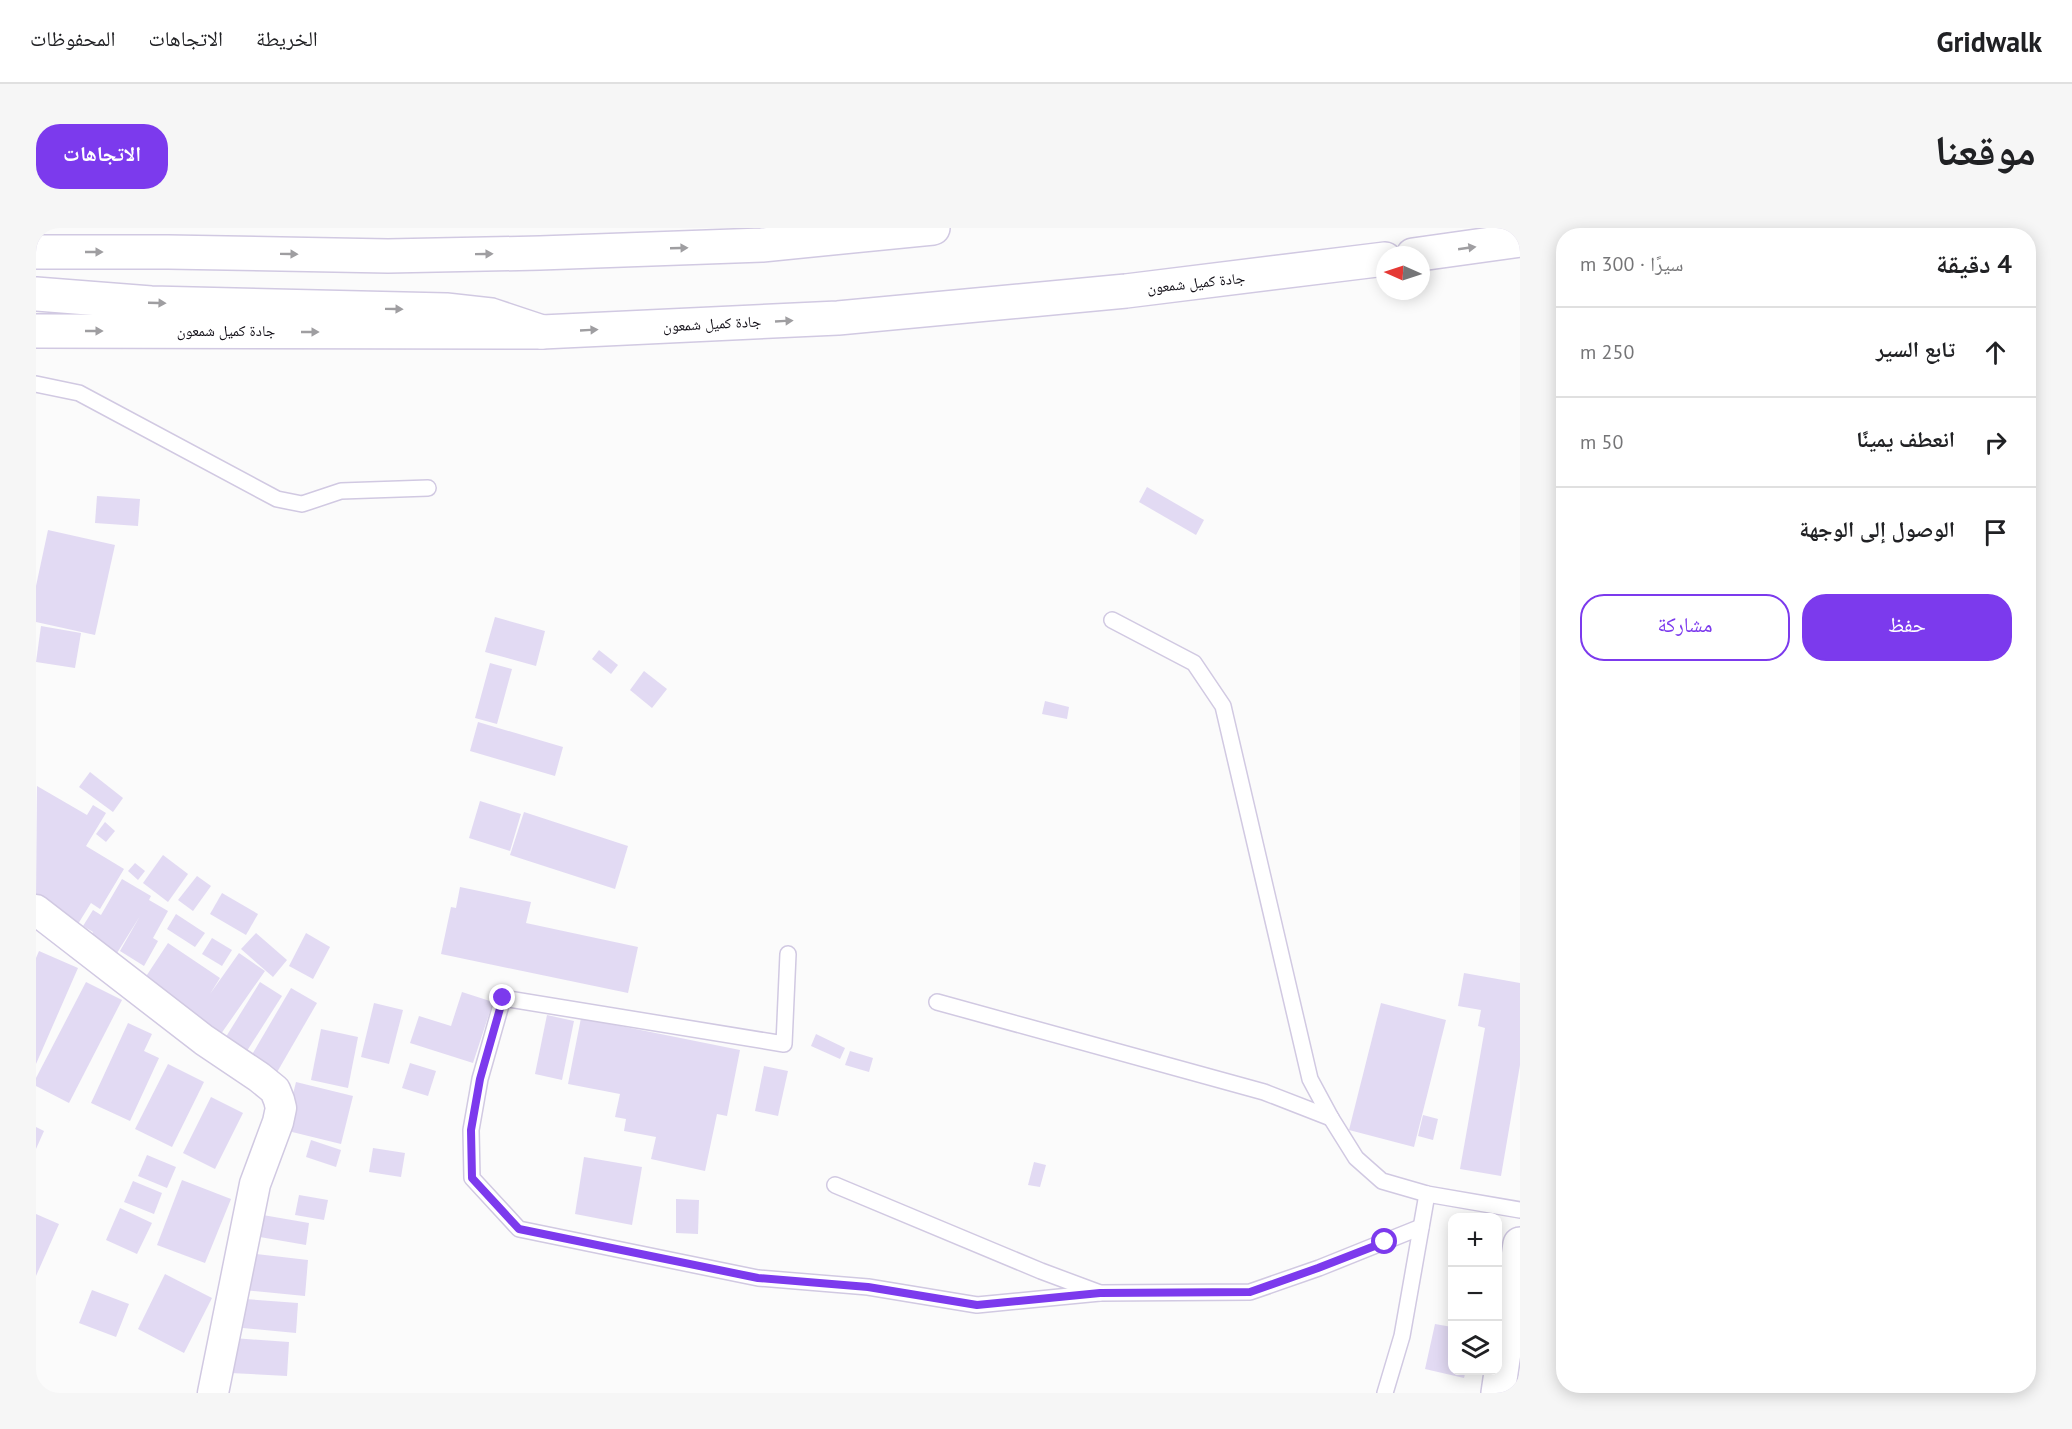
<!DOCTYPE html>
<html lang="ar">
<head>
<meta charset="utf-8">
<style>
  :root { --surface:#fff; --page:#f6f6f6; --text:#202124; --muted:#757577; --line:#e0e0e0; --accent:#7c3aed }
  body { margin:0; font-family:"PT Sans","Noto Naskh Arabic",sans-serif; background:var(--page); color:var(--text); direction:rtl }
  .controls { position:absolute; right:18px; bottom:18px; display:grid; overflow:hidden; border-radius:12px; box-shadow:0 3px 15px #0003 }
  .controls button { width:54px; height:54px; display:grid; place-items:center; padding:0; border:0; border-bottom:2px solid var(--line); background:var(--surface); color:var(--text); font:30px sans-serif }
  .compass { position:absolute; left:1340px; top:18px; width:54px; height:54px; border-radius:50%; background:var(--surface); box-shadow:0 3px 15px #0003; rotate:273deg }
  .stop { position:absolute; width:18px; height:18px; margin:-14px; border:4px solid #7c3aed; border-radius:50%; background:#fff }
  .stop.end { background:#7c3aed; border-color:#fff; box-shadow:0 2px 6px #0008 }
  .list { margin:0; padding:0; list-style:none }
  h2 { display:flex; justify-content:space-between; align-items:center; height:78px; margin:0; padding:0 24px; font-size:26px }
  h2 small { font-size:20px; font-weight:400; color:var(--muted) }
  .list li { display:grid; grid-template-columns:39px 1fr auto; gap:18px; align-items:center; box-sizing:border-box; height:90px; padding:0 24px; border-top:2px solid var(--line) }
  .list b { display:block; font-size:22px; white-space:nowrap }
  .list em { font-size:20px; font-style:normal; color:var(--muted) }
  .actions { display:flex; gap:12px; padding:18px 24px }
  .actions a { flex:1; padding:14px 0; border:2px solid var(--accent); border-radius:24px; text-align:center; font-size:21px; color:var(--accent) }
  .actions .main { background:var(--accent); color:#fff }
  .icon { flex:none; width:33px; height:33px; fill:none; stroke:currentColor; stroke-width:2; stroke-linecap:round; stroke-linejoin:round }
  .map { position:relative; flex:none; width:1484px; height:1165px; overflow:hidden; direction:ltr; border-radius:24px }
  header { display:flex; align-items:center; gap:36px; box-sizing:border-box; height:84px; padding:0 30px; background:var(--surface); border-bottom:2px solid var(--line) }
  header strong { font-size:28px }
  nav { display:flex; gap:33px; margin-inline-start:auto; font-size:21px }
  .intro { display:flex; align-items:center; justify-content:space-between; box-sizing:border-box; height:144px; padding:0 36px }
  h1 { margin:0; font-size:42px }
  .button { padding:15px 27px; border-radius:24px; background:var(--accent); color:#fff; font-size:21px; font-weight:700 }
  main { display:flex; gap:36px; padding:0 36px }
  aside { flex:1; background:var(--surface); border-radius:24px; box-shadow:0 3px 15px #0003 }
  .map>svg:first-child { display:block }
</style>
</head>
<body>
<header>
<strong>Gridwalk</strong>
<nav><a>الخريطة</a><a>الاتجاهات</a><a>المحفوظات</a></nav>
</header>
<div class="intro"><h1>موقعنا</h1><a class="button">الاتجاهات</a></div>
<main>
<aside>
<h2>4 دقيقة<small>سيرًا · 300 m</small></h2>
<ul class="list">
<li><svg class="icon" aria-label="ahead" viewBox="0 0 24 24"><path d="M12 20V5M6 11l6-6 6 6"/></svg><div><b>تابع السير</b></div><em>250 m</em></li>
<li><svg class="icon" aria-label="right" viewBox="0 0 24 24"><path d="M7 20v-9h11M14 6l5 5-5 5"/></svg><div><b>انعطف يمينًا</b></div><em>50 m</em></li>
<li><svg class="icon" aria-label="arrive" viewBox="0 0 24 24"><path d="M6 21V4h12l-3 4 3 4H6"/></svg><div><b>الوصول إلى الوجهة</b></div></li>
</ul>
<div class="actions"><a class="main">حفظ</a><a>مشاركة</a></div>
</aside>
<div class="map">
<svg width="1484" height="1165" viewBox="0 0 1484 1165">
  <rect width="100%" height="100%" fill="#fbfbfb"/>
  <!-- building -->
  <g fill="#e2daf3">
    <path d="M 1111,259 L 1168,292 L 1160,307 L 1103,274 Z"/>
    <path d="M 61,268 L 104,271 L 102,298 L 59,295 Z"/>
    <path d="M 12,302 L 79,317 L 59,407 L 0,394 L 0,358 Z"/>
    <path d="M 459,389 L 509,403 L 500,438 L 449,424 Z"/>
    <path d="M 5,398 L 45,405 L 39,440 L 0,434 Z"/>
    <path d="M 563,422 L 582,437 L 575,446 L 556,431 Z"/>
    <path d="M 454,435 L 476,441 L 461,496 L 439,490 Z"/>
    <path d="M 608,443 L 631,461 L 616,480 L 594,462 Z"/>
    <path d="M 1009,473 L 1033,479 L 1031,491 L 1006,486 Z"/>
    <path d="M 442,494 L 527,519 L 519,548 L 434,523 Z"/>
    <path d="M 54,544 L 87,570 L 77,584 L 43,559 Z"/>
    <path d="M 1,558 L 51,587 L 57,577 L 70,585 L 50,618 L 88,641 L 64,681 L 55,675 L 42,696 L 0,670 Z"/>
    <path d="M 444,573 L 485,586 L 474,623 L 433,610 Z"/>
    <path d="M 488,584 L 592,618 L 579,661 L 474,627 Z"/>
    <path d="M 69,594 L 79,603 L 70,614 L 60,606 Z"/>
    <path d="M 127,627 L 152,646 L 132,674 L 107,655 Z"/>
    <path d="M 99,635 L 109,643 L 102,652 L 92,643 Z"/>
    <path d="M 161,648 L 175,658 L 157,683 L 142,672 Z"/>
    <path d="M 86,651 L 115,668 L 113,672 L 132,683 L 117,710 L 122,713 L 108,738 L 84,723 L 104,688 L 81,725 L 54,710 L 57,704 L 47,698 L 57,682 L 65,687 Z"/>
    <path d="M 424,659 L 495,674 L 490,695 L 602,719 L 592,765 L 405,726 L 415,679 L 420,680 Z"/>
    <path d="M 186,665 L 222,686 L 210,707 L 174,686 Z"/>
    <path d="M 140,686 L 169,705 L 159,719 L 131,701 Z"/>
    <path d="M 220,705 L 251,732 L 237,749 L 205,721 Z"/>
    <path d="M 270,705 L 294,719 L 277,751 L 253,738 Z"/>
    <path d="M 176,710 L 196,722 L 186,738 L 166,726 Z"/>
    <path d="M 132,715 L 184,750 L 174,766 L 203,725 L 229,743 L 180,813 L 105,756 Z"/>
    <path d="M 3,723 L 42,740 L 0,836 L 0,730 Z"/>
    <path d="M 1428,745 L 1484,755 L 1484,837 L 1465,948 L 1424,941 L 1449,800 L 1442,798 L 1445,782 L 1422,778 Z"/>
    <path d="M 50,754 L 86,772 L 33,875 L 0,858 L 0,850 Z"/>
    <path d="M 224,754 L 246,768 L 209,826 L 188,812 Z"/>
    <path d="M 255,760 L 281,775 L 240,846 L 214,830 Z"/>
    <path d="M 426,764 L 457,774 L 437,835 L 374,815 L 383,788 L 415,798 Z"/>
    <path d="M 338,775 L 367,782 L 353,836 L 325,829 Z"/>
    <path d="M 1345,775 L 1410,792 L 1378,919 L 1313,902 Z"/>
    <path d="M 511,787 L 538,793 L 526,852 L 499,846 Z"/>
    <path d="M 545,790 L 704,822 L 691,888 L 681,886 L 669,943 L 615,931 L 620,909 L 588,903 L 590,891 L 579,889 L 584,866 L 532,856 Z"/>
    <path d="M 92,795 L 116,806 L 108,823 L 123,830 L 94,893 L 55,875 Z"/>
    <path d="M 285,801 L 322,809 L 312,860 L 275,852 Z"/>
    <path d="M 780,806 L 809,820 L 804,831 L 775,818 Z"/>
    <path d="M 814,823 L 837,830 L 833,844 L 809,837 Z"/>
    <path d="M 374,835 L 400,843 L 392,868 L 366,860 Z"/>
    <path d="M 132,836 L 168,854 L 136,919 L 99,901 Z"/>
    <path d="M 728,838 L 752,843 L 742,888 L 719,883 Z"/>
    <path d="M 260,854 L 317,868 L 305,916 L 248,902 Z"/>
    <path d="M 175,869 L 207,885 L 179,941 L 147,925 Z"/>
    <path d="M 1387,887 L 1402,891 L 1397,912 L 1382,908 Z"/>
    <path d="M 0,899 L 8,903 L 0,921 Z"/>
    <path d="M 275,912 L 305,922 L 300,939 L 270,929 Z"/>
    <path d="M 337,920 L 369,925 L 365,949 L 333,944 Z"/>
    <path d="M 111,927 L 140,939 L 131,960 L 102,948 Z"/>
    <path d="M 548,929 L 606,939 L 596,997 L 539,986 Z"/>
    <path d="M 998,934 L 1010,937 L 1004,959 L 992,957 Z"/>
    <path d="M 146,952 L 195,971 L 169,1035 L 121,1017 Z"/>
    <path d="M 97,953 L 126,965 L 118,986 L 88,974 Z"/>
    <path d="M 263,967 L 292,972 L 288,992 L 259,987 Z"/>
    <path d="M 640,971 L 663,972 L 662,1006 L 640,1005 Z"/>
    <path d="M 84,980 L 116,995 L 101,1026 L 70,1012 Z"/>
    <path d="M 0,986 L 23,996 L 0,1048 Z"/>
    <path d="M 221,986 L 273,995 L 270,1017 L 218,1008 Z"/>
    <path d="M 212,1025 L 272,1032 L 269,1068 L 208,1062 Z"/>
    <path d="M 129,1046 L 176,1070 L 148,1125 L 102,1101 Z"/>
    <path d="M 56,1062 L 93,1076 L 80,1109 L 43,1095 Z"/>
    <path d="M 209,1071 L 262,1075 L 260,1105 L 207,1100 Z"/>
    <path d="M 1399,1096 L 1416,1099 L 1416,1142 L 1430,1142 L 1428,1150 L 1389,1141 Z"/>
    <path d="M 197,1110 L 253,1114 L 251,1148 L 194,1145 Z"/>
  </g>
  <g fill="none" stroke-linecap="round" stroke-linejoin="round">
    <defs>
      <g id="lane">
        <path d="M 0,156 L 43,165 L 241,271 L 266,276 L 305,263 L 392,260"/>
        <path d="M 1076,392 L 1158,435 L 1187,478 L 1274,851 L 1295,890 L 1320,930 L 1346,953 L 1391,966 L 1484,982"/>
        <path d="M 752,726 L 748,816 L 467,770 L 444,851 L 435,902 L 436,950 L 483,1001 L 722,1050 L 832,1059 L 941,1077 L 1064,1065"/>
        <path d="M 901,774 L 1228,864 L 1295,890"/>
        <path d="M 799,957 L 1005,1043 L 1064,1065 L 1214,1064 L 1283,1040 L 1385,999"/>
        <path d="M 1349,1165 L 1366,1108 L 1391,966"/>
      </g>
      <path id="street" d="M 0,682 L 168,812 L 223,849 L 239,862 L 243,872 L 245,880 L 242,894 L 219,956 L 177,1165"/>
      <g id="secondary">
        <path d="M 1377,27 L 1484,12"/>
        <path d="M 0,103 L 506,104 L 802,90 L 1090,63 L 1349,31"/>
        <path d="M 1462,1165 L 1484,1016"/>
      </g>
      <g id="highway">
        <path d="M 0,24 L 132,24 L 352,28 L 504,25 L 726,17 L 897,0"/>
        <path d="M 0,66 L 115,75 L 410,82 L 455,87 L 506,104"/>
      </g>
    </defs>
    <!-- lane casing -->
    <use href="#lane" stroke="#d1c9e2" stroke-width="18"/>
    <!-- street casing -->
    <use href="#street" stroke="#d1c9e2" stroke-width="33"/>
    <!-- secondary casing -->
    <use href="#secondary" stroke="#d1c9e2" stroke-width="36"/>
    <!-- highway casing -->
    <use href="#highway" stroke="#d1c9e2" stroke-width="36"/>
    <!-- lane -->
    <use href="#lane" stroke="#fff" stroke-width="15"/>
    <!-- street -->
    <use href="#street" stroke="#fff" stroke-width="30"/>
    <!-- secondary -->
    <use href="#secondary" stroke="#fff" stroke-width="33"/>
    <!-- highway -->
    <use href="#highway" stroke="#fff" stroke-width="33"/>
  </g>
  <!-- one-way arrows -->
  <defs><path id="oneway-solid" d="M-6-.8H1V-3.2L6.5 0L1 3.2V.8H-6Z" transform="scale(1.5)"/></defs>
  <g fill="#9f9ea1">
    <use href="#oneway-solid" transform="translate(643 20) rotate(-2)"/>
    <use href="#oneway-solid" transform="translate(1431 20) rotate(-8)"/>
    <use href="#oneway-solid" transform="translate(58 24)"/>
    <use href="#oneway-solid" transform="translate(253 26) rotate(1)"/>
    <use href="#oneway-solid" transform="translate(448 26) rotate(-1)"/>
    <use href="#oneway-solid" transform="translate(121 75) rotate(2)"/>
    <use href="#oneway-solid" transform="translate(358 81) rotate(1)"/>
    <use href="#oneway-solid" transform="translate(748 93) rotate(-3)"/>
    <use href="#oneway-solid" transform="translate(553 102) rotate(-3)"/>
    <use href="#oneway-solid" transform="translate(58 103)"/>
    <use href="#oneway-solid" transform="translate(274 104)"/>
  </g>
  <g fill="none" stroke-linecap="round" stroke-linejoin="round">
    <!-- route -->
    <path stroke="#7c3aed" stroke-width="8" d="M 467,770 L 444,851 L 435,902 L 436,950 L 483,1001 L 722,1050 L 832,1059 L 941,1077 L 1064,1065 L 1214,1064 L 1282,1040 L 1349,1014"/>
  </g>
  <g text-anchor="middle" stroke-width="4.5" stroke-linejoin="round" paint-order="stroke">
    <!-- street labels -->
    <g font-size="15" fill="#100d15" stroke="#fff">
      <text transform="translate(1160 55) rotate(-6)" y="5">جادة كميل شمعون</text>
      <text transform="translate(676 96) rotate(-3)" y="5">جادة كميل شمعون</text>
      <text x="190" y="108">جادة كميل شمعون</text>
    </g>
  </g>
</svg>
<div class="controls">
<button>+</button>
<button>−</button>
<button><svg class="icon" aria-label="layers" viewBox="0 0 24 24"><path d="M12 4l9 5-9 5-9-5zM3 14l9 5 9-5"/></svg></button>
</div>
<svg class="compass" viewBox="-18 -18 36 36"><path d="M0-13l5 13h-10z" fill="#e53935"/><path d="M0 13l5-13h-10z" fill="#757577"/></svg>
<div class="stop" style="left:1349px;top:1014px"></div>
<div class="stop end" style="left:467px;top:770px"></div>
</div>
</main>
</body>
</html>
